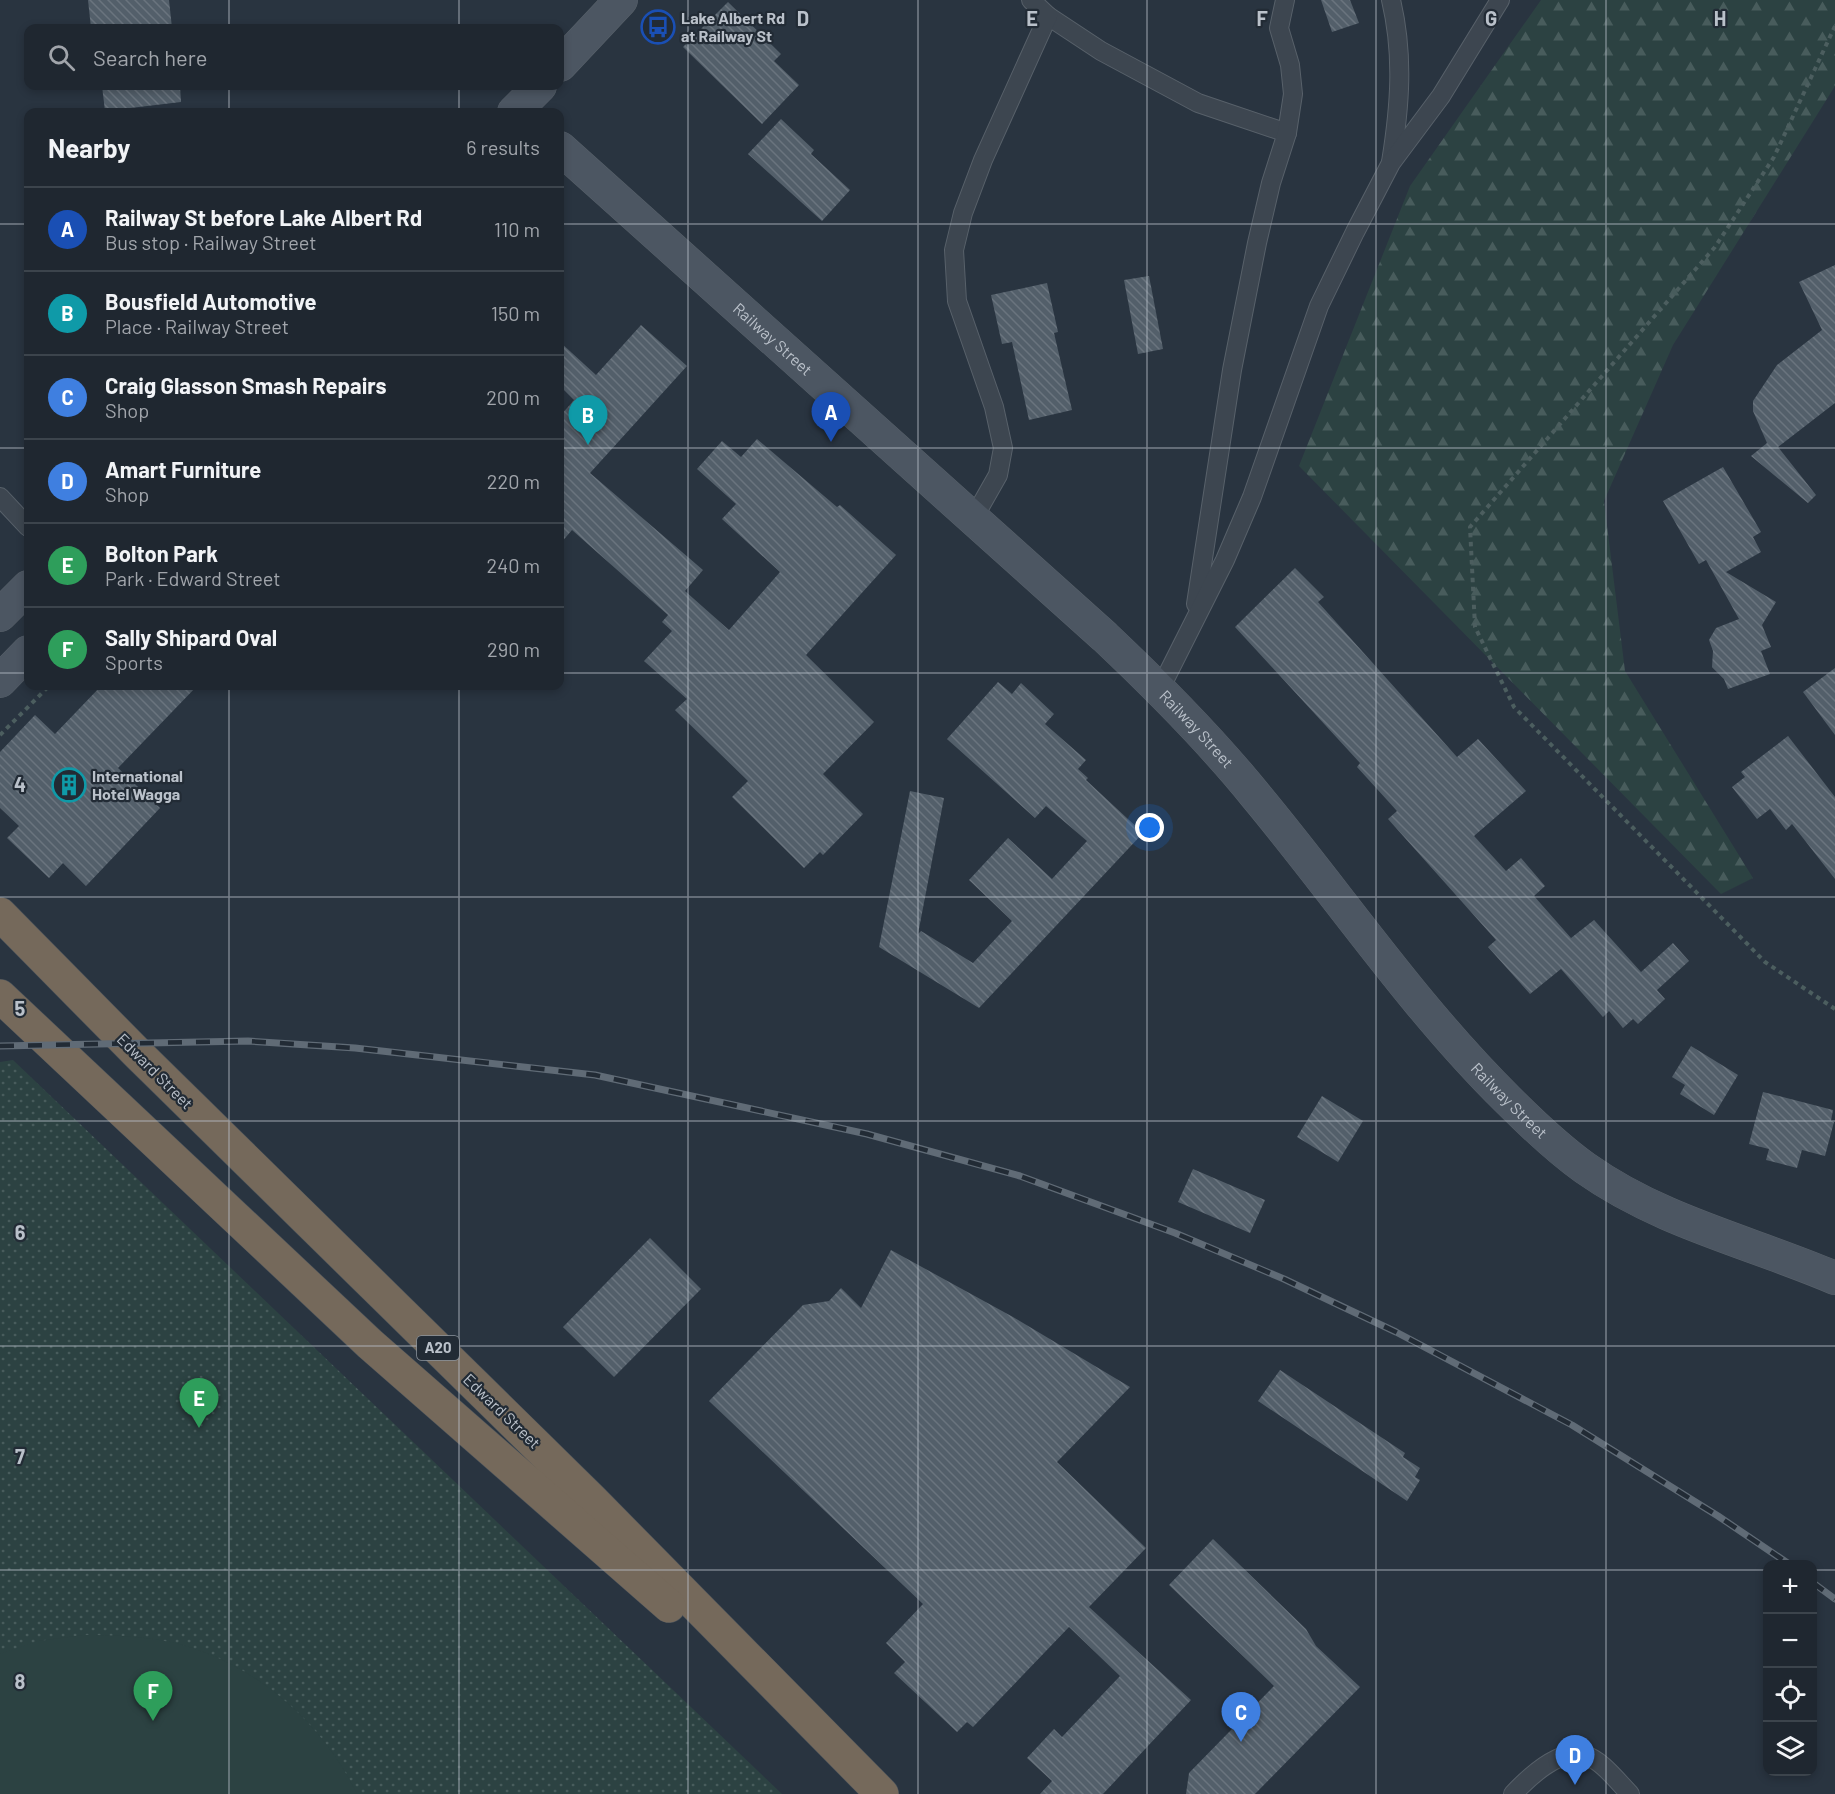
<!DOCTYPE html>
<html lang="en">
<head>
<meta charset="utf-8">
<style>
  :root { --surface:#1f2730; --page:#2c333c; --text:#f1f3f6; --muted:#a1a5ab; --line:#3c444c; --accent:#9bc1ee }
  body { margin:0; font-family:Barlow,sans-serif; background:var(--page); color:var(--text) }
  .controls { position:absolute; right:18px; bottom:18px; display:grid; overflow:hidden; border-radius:12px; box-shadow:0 3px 9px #0003 }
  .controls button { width:54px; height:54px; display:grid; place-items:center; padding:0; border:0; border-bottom:2px solid var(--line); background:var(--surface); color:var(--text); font:30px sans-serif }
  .you { position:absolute; left:1150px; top:828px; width:21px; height:21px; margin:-15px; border:4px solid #fff; border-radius:50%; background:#1a73e8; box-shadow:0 0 0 9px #1a73e833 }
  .badge { display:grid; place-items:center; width:39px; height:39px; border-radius:50%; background:var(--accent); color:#fff; font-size:20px; font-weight:700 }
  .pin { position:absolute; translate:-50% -50px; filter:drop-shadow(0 2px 3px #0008) }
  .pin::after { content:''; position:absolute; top:32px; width:21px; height:18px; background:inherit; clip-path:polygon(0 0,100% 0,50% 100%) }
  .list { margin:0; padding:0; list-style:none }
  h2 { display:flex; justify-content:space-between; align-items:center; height:78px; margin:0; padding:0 24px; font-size:26px }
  h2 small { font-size:20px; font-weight:400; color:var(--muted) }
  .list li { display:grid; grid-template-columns:39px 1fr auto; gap:18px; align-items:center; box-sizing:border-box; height:84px; padding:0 24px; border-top:2px solid var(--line) }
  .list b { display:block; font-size:22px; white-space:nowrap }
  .list p { margin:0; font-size:20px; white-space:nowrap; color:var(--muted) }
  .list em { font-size:20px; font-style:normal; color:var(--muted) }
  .icon { flex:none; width:33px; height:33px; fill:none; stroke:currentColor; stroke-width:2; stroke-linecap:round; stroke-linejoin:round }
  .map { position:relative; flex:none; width:1835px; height:1794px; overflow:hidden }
  .search { position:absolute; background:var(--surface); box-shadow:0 3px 9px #0003; left:24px; top:24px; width:540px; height:66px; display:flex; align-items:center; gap:15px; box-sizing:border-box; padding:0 21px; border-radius:12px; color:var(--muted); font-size:22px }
  .panel { position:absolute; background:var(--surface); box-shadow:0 3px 9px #0003; left:24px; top:108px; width:540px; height:582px; border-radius:12px }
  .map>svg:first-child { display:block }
</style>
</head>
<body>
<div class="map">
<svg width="1835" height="1794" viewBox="0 0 1835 1794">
  <defs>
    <pattern id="grass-dots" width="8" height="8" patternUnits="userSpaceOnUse" patternTransform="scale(1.5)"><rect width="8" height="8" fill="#2c4242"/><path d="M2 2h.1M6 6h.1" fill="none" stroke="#485c5c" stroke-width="1.8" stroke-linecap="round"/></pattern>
    <pattern id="forest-firs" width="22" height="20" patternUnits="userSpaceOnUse" patternTransform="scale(1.5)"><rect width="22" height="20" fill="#2c4242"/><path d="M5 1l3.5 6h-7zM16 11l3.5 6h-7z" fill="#485c5c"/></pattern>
    <pattern id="building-back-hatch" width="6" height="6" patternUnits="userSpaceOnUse" patternTransform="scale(1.5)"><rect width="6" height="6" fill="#535f6a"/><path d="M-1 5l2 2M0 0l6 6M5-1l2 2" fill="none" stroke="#6a747e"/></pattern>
  </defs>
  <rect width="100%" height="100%" fill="#293440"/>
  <!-- grass -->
  <path fill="url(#grass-dots)" d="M 13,1060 L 782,1794 L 0,1794 L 0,1062 Z"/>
  <!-- forest -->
  <path fill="url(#forest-firs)" d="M 1541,0 L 1835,0 L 1835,86 L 1673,345 L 1604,501 L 1625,671 L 1753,878 L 1721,894 L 1299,466 L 1410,186 Z"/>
  <!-- garden -->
  <path fill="#2c4242" d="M 83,1635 C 113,1635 141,1636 170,1642 C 250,1659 322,1721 357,1794 L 0,1794 L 0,1654 L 39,1641 Z"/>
  <!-- building -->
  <g fill="url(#building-back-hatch)">
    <path d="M 88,0 L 169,0 L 172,28 L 91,28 Z"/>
    <path d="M 1321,0 L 1350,0 L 1359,23 L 1332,32 Z"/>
    <path d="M 728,2 L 781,54 L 774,61 L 799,85 L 762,124 L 683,47 Z"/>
    <path d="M 102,86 L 180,86 L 181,102 L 105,111 Z"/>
    <path d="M 781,119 L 814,150 L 811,154 L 850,190 L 822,221 L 748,154 Z"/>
    <path d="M 1835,265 L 1835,403 L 1778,447 L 1816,495 L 1808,503 L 1751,456 L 1767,443 L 1753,411 L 1753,401 L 1777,365 L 1822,330 L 1799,282 Z"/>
    <path d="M 1149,276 L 1163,349 L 1138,354 L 1124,280 Z"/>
    <path d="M 1047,283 L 1058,332 L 1054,333 L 1072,410 L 1029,420 L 1012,342 L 1002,344 L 991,295 Z"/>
    <path d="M 641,325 L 687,366 L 590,473 L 703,570 L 685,591 L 729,630 L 780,572 L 722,519 L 736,504 L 697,469 L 722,441 L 741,457 L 757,439 L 837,507 L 840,505 L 896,555 L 806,655 L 874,722 L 823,774 L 863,814 L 823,855 L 820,852 L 804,868 L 732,797 L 748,781 L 675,710 L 687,699 L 644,661 L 672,631 L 662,622 L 668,615 L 572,530 L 560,544 L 560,416 L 574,400 L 560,386 L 560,342 L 596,375 Z"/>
    <path d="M 1723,467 L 1761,532 L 1753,537 L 1761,552 L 1726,572 L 1776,602 L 1762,625 L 1771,647 L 1761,651 L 1770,674 L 1728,689 L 1724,679 L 1712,667 L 1713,651 L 1709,640 L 1716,628 L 1739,619 L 1706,560 L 1699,564 L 1663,501 Z"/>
    <path d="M 1295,568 L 1324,597 L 1318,602 L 1457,757 L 1478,739 L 1526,791 L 1474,836 L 1506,871 L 1521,858 L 1545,886 L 1534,896 L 1571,938 L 1594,920 L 1641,972 L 1673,943 L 1689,961 L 1657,990 L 1665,999 L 1638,1024 L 1633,1019 L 1623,1028 L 1609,1011 L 1603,1017 L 1561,969 L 1530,994 L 1488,947 L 1496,940 L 1388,819 L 1397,811 L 1357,767 L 1360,763 L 1235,627 Z"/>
    <path d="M 1835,668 L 1835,735 L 1803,692 Z"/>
    <path d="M 998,682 L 1012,694 L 1021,683 L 1054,714 L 1045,724 L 1086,760 L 1078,769 L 1088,778 L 1086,780 L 1143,833 L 979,1008 L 879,947 L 910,791 L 944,798 L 918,934 L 921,931 L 973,963 L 1012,921 L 969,880 L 1008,838 L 1052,879 L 1087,841 L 1046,806 L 1035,818 L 947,739 Z"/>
    <path d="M 101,686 L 197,686 L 118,768 L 160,808 L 86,886 L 63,863 L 49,878 L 7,838 L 19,826 L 0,808 L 0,752 L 35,715 L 55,734 Z"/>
    <path d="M 1788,736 L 1835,797 L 1835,879 L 1792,824 L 1786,830 L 1770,809 L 1757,819 L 1732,787 L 1745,777 L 1741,772 Z"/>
    <path d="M 1691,1046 L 1738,1075 L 1714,1115 L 1680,1094 L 1685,1085 L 1672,1077 Z"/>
    <path d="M 1763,1092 L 1833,1110 L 1831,1121 L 1834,1122 L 1825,1156 L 1802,1150 L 1797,1168 L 1766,1160 L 1769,1149 L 1749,1144 Z"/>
    <path d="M 1322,1096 L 1363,1121 L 1338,1162 L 1297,1137 Z"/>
    <path d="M 1193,1169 L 1265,1200 L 1250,1233 L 1178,1202 Z"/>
    <path d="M 650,1238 L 701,1289 L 614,1377 L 563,1327 Z"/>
    <path d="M 891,1250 L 1013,1317 L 1130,1387 L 1057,1462 L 1146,1548 L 1089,1607 L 1191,1700 L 1103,1794 L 1040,1794 L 1052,1781 L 1027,1758 L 1054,1729 L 1062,1737 L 1120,1676 L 1069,1627 L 973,1727 L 967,1722 L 957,1732 L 894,1673 L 905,1662 L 886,1643 L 923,1604 L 709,1401 L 803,1305 L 829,1301 L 841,1288 L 861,1308 Z"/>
    <path d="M 1280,1370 L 1405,1453 L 1403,1457 L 1420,1468 L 1415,1477 L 1420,1480 L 1407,1501 L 1258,1401 Z"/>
    <path d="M 1213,1539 L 1306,1629 L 1316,1646 L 1360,1687 L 1255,1794 L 1186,1794 L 1189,1773 L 1274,1686 L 1169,1585 Z"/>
  </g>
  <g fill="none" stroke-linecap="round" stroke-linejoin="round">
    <defs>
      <g id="lane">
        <path d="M 1048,16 L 1101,51 L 1198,103 L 1287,133"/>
        <path d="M 1391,162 C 1400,106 1404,55 1391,0"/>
        <path d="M 0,497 L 28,527"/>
        <path d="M 973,519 L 998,475 L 1003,448 L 994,407 L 957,301 L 954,250 L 963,213 L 983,160 L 1048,16 L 1031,0"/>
        <path d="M 1196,604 L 1232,370 L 1257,243 L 1271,183 L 1287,133 L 1293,94 L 1290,65 L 1279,28 L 1285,0"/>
        <path d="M 1160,689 L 1225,560 L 1252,497 L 1319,306 L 1355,232 L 1391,163 L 1441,96 L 1500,0"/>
        <path d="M 1513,1794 C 1528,1778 1559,1748 1584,1755 C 1601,1759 1618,1782 1630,1794"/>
      </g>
      <g id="secondary">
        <path d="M 560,65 L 621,0"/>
        <path d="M 514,112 L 540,86"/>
        <path id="s1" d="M 560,148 L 1105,637 C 1159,688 1210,739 1256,796 C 1340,897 1413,1006 1507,1099 C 1531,1123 1557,1148 1585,1168 C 1661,1222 1751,1242 1835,1278"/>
        <path d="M 0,615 L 28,587"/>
        <path d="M 0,681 L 28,652"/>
      </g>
      <g id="highway">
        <path d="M 0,914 L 138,1054 L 592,1500 L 882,1794"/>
        <path d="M 0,996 L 370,1344 L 669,1606"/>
      </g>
    </defs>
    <!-- lane casing -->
    <use href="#lane" stroke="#58616a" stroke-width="20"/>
    <!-- secondary casing -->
    <use href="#secondary" stroke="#58616a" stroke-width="34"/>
    <!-- highway casing -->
    <use href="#highway" stroke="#48515a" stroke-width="34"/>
    <!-- path -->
    <g stroke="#4c5e5f" stroke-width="4" stroke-dasharray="4.5 4.5" stroke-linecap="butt">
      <path d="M 1835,26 L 1774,157 L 1715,247 L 1470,527 L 1475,627 L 1514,707 L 1765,962 L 1835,1009"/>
      <path d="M 0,735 L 49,686"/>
    </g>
    <!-- lane -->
    <use href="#lane" stroke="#3d4650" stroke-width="18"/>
    <!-- secondary -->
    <use href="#secondary" stroke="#4c5662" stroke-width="33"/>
    <!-- highway -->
    <use href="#highway" stroke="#75695b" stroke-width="33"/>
    <defs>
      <g id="rail">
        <path d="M 0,1046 L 248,1041 L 355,1048 L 595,1075 L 867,1134 L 1020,1176 L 1175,1233 L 1284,1279 L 1396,1332 L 1572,1425 L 1718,1516 L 1789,1564"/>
        <path d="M 1812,1582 L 1835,1599"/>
      </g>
    </defs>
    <!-- rail casing -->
    <use href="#rail" stroke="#606b76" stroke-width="7"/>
    <!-- rail -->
    <use href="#rail" stroke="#222b35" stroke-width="4.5" stroke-dasharray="14" stroke-linecap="butt"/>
  </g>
  <!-- grid -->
  <path fill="none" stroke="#bac1ca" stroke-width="1.5" stroke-opacity="0.55" d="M 229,0 L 229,28M 459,0 L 459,28M 688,0 L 688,1794M 918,0 L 918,1794M 1147,0 L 1147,1794M 1376,0 L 1376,1794M 1606,0 L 1606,1794M 229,86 L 229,112M 459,86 L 459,112M 0,224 L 28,224M 560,224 L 1835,224M 0,448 L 28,448M 560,448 L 1835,448M 0,673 L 28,673M 560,673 L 1835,673M 229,686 L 229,1794M 459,686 L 459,1794M 0,897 L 1835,897M 0,1121 L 1835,1121M 0,1346 L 1835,1346M 0,1570 L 1768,1570M 1812,1570 L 1835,1570"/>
  <!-- icons -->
  <defs>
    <symbol id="bus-ring" viewBox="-11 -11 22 22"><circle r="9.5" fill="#222b35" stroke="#1a4fb4" stroke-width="1.5"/><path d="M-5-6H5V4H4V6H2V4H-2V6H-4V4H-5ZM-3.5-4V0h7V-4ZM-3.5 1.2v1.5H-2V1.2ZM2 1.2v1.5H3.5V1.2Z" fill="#1a4fb4"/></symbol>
    <symbol id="building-ring" viewBox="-11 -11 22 22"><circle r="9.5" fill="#222b35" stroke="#0f9aa8" stroke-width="1.5"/><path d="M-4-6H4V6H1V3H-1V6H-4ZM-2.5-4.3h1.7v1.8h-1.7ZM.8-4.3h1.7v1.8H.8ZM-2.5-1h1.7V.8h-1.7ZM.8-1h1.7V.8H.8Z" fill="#0f9aa8"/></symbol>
  </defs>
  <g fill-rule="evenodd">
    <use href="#bus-ring" x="639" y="8" width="38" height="38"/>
    <use href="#building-ring" x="50" y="766" width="38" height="38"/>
  </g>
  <g text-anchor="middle" stroke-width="4.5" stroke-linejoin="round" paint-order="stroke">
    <!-- shield labels -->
    <rect fill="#222b35" stroke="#8c949d" stroke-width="1.5" x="417" y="1336" width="42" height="24" rx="4.5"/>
    <g font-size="15" font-weight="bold" fill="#bac1ca">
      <text x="438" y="1353">A20</text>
    </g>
    <!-- poi labels -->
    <g font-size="16" font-weight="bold" fill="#bac1ca" stroke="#222b35" text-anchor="start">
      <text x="681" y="24">Lake Albert Rd<tspan x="681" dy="18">at Railway St</tspan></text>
      <text x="92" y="782">International<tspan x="92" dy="18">Hotel Wagga</tspan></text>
    </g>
    <!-- street labels -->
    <g font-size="16" fill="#bac1ca" stroke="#222b35">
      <text dy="6" stroke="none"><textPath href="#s1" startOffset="286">Railway Street</textPath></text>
      <text dy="6" stroke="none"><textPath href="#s1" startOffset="862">Railway Street</textPath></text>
      <text transform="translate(155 1071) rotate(45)" y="6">Edward Street</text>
      <text dy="6" stroke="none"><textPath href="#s1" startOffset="1348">Railway Street</textPath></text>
      <text transform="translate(502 1411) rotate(44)" y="6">Edward Street</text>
    </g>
  </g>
  <g font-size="20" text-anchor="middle" font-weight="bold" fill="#bac1ca" stroke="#222b35" stroke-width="4.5" stroke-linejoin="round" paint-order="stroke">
    <text x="803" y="26">D</text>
    <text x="1032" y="26">E</text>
    <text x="1262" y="26">F</text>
    <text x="1491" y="26">G</text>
    <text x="1720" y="26">H</text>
    <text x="20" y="792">4</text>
    <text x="20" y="1016">5</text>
    <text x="20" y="1240">6</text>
    <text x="20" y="1464">7</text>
    <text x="20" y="1689">8</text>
  </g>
</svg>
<div class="controls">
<button>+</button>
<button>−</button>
<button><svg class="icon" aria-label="locate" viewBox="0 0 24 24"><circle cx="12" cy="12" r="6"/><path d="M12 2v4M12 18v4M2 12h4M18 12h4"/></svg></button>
<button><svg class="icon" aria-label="layers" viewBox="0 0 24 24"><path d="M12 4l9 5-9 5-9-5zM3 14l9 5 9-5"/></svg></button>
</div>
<div class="you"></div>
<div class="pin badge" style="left:831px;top:442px;background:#1a4fb4">A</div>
<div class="pin badge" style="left:588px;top:445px;background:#0f9aa8">B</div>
<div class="pin badge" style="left:1241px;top:1742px;background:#3f7fe0">C</div>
<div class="pin badge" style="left:1575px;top:1785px;background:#3f7fe0">D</div>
<div class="pin badge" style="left:199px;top:1428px;background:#2e9e5b">E</div>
<div class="pin badge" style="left:153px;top:1721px;background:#2e9e5b">F</div>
<div class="search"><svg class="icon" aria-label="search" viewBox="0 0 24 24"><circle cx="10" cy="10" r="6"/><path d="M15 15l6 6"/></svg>Search here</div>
<section class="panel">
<h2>Nearby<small>6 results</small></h2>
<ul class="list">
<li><span class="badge" style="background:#1a4fb4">A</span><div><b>Railway St before Lake Albert Rd</b><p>Bus stop · Railway Street</p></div><em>110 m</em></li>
<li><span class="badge" style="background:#0f9aa8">B</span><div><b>Bousfield Automotive</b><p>Place · Railway Street</p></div><em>150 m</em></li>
<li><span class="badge" style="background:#3f7fe0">C</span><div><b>Craig Glasson Smash Repairs</b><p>Shop</p></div><em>200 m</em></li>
<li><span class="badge" style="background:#3f7fe0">D</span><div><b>Amart Furniture</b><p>Shop</p></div><em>220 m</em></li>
<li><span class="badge" style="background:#2e9e5b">E</span><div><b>Bolton Park</b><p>Park · Edward Street</p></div><em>240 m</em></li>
<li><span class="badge" style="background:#2e9e5b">F</span><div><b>Sally Shipard Oval</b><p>Sports</p></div><em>290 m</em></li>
</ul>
</section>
</div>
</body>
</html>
